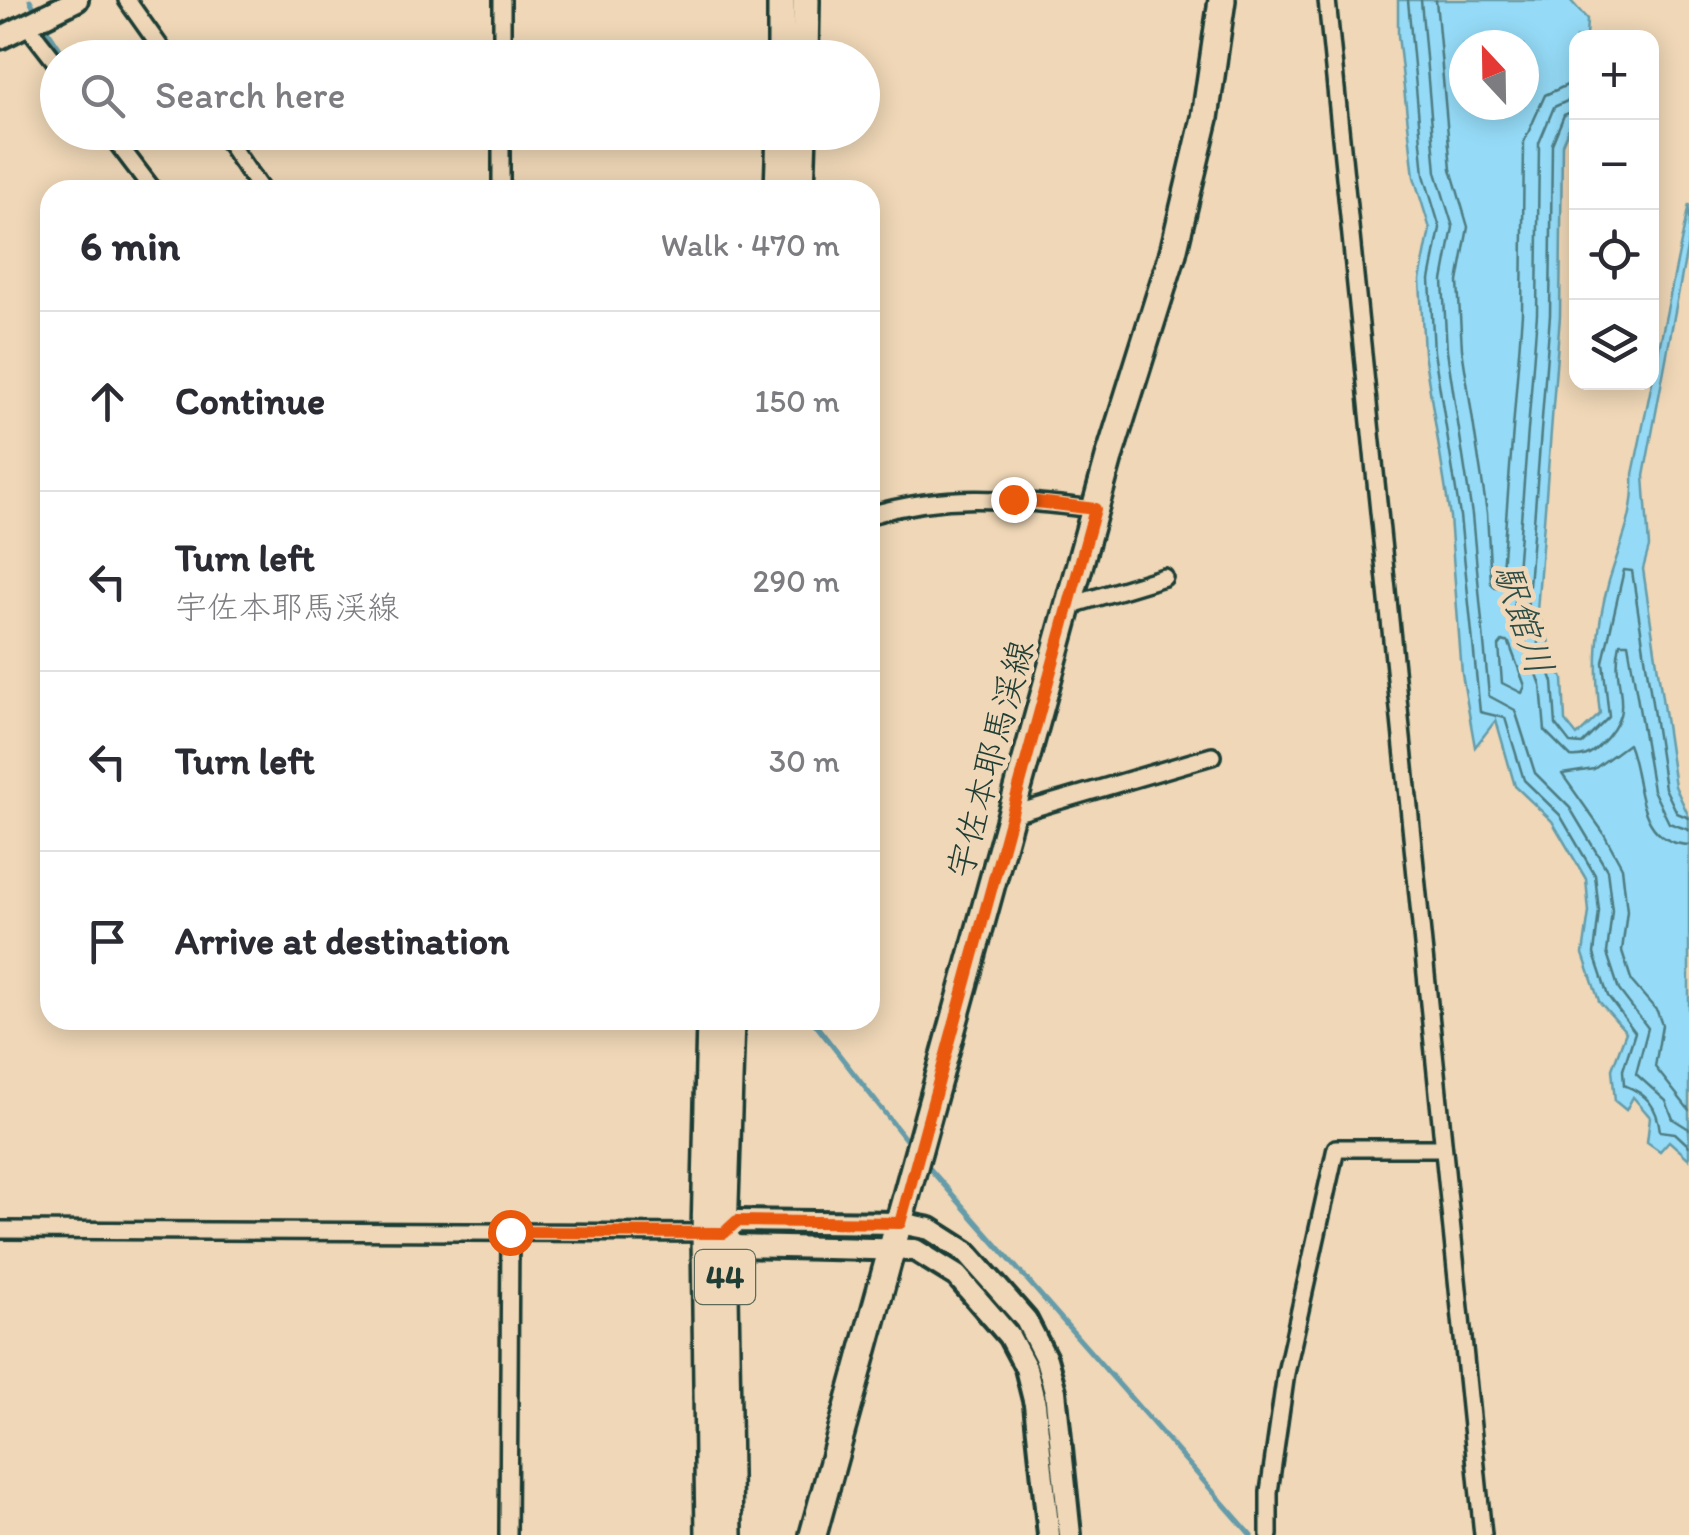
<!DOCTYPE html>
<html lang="en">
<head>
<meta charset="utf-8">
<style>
  :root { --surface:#fff; --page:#f7f7f7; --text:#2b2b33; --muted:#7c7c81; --line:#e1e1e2 }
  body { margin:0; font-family:Itim,"Klee One",sans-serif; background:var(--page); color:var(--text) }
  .controls { position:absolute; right:30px; top:30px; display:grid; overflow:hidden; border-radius:20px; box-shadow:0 5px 25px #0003 }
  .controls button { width:90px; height:90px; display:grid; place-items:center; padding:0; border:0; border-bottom:2px solid var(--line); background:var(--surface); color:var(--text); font:50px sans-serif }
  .compass { position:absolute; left:1449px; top:30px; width:90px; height:90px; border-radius:50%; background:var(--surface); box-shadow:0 5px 25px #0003; rotate:338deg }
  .stop { position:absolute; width:30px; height:30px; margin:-22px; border:8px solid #ea580c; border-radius:50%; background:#fff }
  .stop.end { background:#ea580c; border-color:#fff; box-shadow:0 2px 10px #0008 }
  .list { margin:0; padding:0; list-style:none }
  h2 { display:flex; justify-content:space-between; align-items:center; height:130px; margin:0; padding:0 40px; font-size:42px }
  h2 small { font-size:32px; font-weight:400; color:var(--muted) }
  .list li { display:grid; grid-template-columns:65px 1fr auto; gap:30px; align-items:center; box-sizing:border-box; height:180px; padding:0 40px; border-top:2px solid var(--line) }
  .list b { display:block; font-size:38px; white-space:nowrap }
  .list p { margin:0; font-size:32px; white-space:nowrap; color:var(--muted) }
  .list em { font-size:32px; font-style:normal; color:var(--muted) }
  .icon { flex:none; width:55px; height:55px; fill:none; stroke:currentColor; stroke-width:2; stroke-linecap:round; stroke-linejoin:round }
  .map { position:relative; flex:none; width:1689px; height:1535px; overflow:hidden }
  .search { position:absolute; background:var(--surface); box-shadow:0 5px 25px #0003; left:40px; top:40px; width:840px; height:110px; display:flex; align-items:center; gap:25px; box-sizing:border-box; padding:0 35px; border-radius:55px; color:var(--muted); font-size:38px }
  .panel { position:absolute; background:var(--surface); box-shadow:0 5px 25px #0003; left:40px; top:180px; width:840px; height:850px; border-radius:30px }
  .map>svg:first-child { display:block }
</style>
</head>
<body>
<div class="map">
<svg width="1689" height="1535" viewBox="0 0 1689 1535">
  <rect width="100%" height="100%" fill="#efd7b7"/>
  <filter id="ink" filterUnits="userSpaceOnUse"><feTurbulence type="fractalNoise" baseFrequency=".01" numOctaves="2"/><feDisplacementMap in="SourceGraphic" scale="20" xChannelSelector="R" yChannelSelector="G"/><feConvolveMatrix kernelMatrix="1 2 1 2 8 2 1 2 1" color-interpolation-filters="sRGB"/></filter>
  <g filter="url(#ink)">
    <!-- water -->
    <path fill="#95dbf7" stroke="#669ca9" stroke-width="2.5" fill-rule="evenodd" d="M 1398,0 L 1570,0 L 1587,19 L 1586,37 L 1576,38 L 1575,113 L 1562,144 L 1560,316 L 1537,611 L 1563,679 L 1565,721 L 1577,736 L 1600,714 C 1594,667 1596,627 1609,581 C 1621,541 1635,516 1633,474 L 1689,204 L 1689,237 L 1644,476 L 1649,547 L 1643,569 L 1675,786 L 1689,817 L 1689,1159 L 1669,1141 L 1660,1151 L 1647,1142 L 1650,1117 L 1633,1097 L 1626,1110 L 1615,1101 L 1612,1069 L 1626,1032 L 1599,1001 L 1583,954 L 1589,912 L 1586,879 L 1552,821 L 1515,786 L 1496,720 L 1475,747 L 1462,674 L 1450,517 L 1424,353 L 1420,280 L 1430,229 L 1414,177 L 1398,35 ZM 1464,45 L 1524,45 L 1524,105 L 1464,105 Z"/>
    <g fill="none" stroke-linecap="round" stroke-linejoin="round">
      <!-- shore -->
      <g stroke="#4e7c82" stroke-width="2.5">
        <path d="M 1408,0 L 1424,175 L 1440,228 L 1430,280 L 1434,352 L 1460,516 L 1480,712 L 1505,718 L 1524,780 L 1560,815 L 1595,875 L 1599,911 L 1594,954 L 1608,996 L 1635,1032 L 1623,1070 L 1624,1085 C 1647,1094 1657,1106 1660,1131 L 1675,1133 L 1689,1146"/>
        <path d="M 1421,0 L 1436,172 L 1453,227 L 1443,281 L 1447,351 L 1472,515 L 1489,696 L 1515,710 L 1535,773 L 1570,808 L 1607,870 L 1612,911 L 1607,953 L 1619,990 L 1648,1028 L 1636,1074 L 1666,1101 L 1673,1119 L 1689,1129"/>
        <path d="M 1436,0 L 1451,169 L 1468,227 L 1458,282 L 1462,349 L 1487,513 L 1491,583 L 1496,588 L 1501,583 L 1522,313 L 1524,142 L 1545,95 L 1576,81"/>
        <path d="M 1576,97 L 1554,107 L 1539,143 L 1537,314 L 1514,610 L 1541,685 L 1545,731 L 1571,757 C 1583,758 1590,755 1599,746 C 1641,706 1609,691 1620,643 L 1628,643 L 1653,790 L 1669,823 L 1689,830"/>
        <path d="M 1576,110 L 1564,115 L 1552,144 L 1550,315 L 1527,612 L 1553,682 L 1556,725 L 1570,743 L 1582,744 L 1609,717 L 1603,662 L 1624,570 L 1632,571 L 1665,788 L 1677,813 L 1689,818"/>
        <path d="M 1503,641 L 1509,643 L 1525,686 L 1522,693 L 1502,683 L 1499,646 Z"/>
        <path d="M 1689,845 C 1634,843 1643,779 1628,744 L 1594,769 L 1562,774 L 1603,832 L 1622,867 L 1627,911 L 1622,951 L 1632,982 L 1657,1011 L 1662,1025 L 1655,1067 L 1689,1110"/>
      </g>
      <!-- stream -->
      <g stroke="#669ca9" stroke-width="5">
        <path d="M 30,0 L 37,13"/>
        <path d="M 43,23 L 66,58"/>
        <path d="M 812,1020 L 910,1145"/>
        <path d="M 923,1161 L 1251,1535"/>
      </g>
      <defs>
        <g id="minor">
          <path d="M 127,0 L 168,58"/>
          <path d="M 1327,0 L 1483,1535"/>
          <path d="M 27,25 L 58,65"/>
          <path d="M 502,58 L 502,0"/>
          <path d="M 109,132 L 153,190"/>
          <path d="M 221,132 L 261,190"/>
          <path d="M 501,190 L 501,132"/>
          <path d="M 870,515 C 952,491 1012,500 1095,509"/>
          <path d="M 1068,606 L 1164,577"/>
          <path d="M 1010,815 L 1212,756"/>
          <path d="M 0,1230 L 711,1233"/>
          <path d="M 508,1535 L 510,1233"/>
          <path d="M 1269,1535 L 1269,1492 L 1286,1373 L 1336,1148 L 1442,1148"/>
        </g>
        <g id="tertiary">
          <path d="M 0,38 L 77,0"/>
          <path d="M 1049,1535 L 1035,1404 L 1026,1368 L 1009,1336 L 957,1276 L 915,1250 L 735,1246 L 724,1233 L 737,1221 L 900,1223 L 930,1229 L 966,1252 L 1026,1320 L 1046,1359 L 1055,1391 L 1070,1535"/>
        </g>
        <g id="primary">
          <path d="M 781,0 L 781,58"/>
          <path d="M 805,58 L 806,0"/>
          <path d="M 778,190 L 780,132"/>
          <path d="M 801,190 L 803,132"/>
          <path d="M 709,1535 L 705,1233 L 710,1020"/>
          <path d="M 729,1535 L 724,1233 L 731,1020"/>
          <path d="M 813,1535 L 1110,454 L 1173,253 L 1205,118 L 1222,0"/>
        </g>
      </defs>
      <!-- minor casing -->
      <use href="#minor" stroke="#1f3d34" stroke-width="22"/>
      <!-- tertiary casing -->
      <use href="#tertiary" stroke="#1f3d34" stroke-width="28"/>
      <!-- primary casing -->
      <use href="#primary" stroke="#1f3d34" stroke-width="32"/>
      <!-- minor -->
      <use href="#minor" stroke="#efd7b7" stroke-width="15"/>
      <!-- tertiary -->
      <use href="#tertiary" stroke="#efd7b7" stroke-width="20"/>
      <!-- primary -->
      <use href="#primary" stroke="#efd7b7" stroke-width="25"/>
    </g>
  </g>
  <g fill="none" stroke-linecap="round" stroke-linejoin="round" filter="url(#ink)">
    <!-- route -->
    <path stroke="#ea580c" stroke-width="12" d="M 510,1232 L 724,1233 L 737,1221 L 900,1223 L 1095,509 L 1013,499"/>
  </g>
  <g text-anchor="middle" stroke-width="10" stroke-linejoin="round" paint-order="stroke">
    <!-- shield labels -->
    <rect fill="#efd7b7" stroke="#5d6b5b" stroke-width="2.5" x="695" y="1250" width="60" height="54" rx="8"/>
    <g font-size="32" font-weight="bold" fill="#1f3d34">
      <text x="725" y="1288">44</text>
    </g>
    <!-- street labels -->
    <g font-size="35" fill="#1f3d34" stroke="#efd7b7">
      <text transform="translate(990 759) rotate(-75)" y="12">宇佐本耶馬渓線</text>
    </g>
    <!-- water labels -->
    <g font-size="38" font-style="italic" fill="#2b4d48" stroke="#efd7b7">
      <text transform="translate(1524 619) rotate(72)" y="13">駅館川</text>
    </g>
  </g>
</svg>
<div class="controls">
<button>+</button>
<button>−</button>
<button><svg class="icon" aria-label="locate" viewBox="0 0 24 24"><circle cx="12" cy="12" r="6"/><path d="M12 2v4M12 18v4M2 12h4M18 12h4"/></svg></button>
<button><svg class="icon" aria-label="layers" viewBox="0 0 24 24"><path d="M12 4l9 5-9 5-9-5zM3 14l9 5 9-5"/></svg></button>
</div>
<svg class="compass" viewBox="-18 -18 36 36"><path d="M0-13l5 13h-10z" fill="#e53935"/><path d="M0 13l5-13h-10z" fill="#7c7c81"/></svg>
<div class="stop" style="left:510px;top:1232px"></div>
<div class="stop end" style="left:1013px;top:499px"></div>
<div class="search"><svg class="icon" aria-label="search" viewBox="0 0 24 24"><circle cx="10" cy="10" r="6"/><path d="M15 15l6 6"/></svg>Search here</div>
<section class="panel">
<h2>6 min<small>Walk · 470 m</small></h2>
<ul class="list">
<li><svg class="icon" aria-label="ahead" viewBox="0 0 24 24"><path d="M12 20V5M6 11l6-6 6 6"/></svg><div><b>Continue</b></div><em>150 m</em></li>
<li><svg class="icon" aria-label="left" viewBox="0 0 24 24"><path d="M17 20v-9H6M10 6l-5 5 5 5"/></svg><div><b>Turn left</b><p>宇佐本耶馬渓線</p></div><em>290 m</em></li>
<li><svg class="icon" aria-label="left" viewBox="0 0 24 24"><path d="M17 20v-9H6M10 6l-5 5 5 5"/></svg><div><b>Turn left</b></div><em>30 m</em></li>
<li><svg class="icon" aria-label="arrive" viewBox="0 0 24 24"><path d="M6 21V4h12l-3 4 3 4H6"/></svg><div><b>Arrive at destination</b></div></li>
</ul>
</section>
</div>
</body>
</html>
